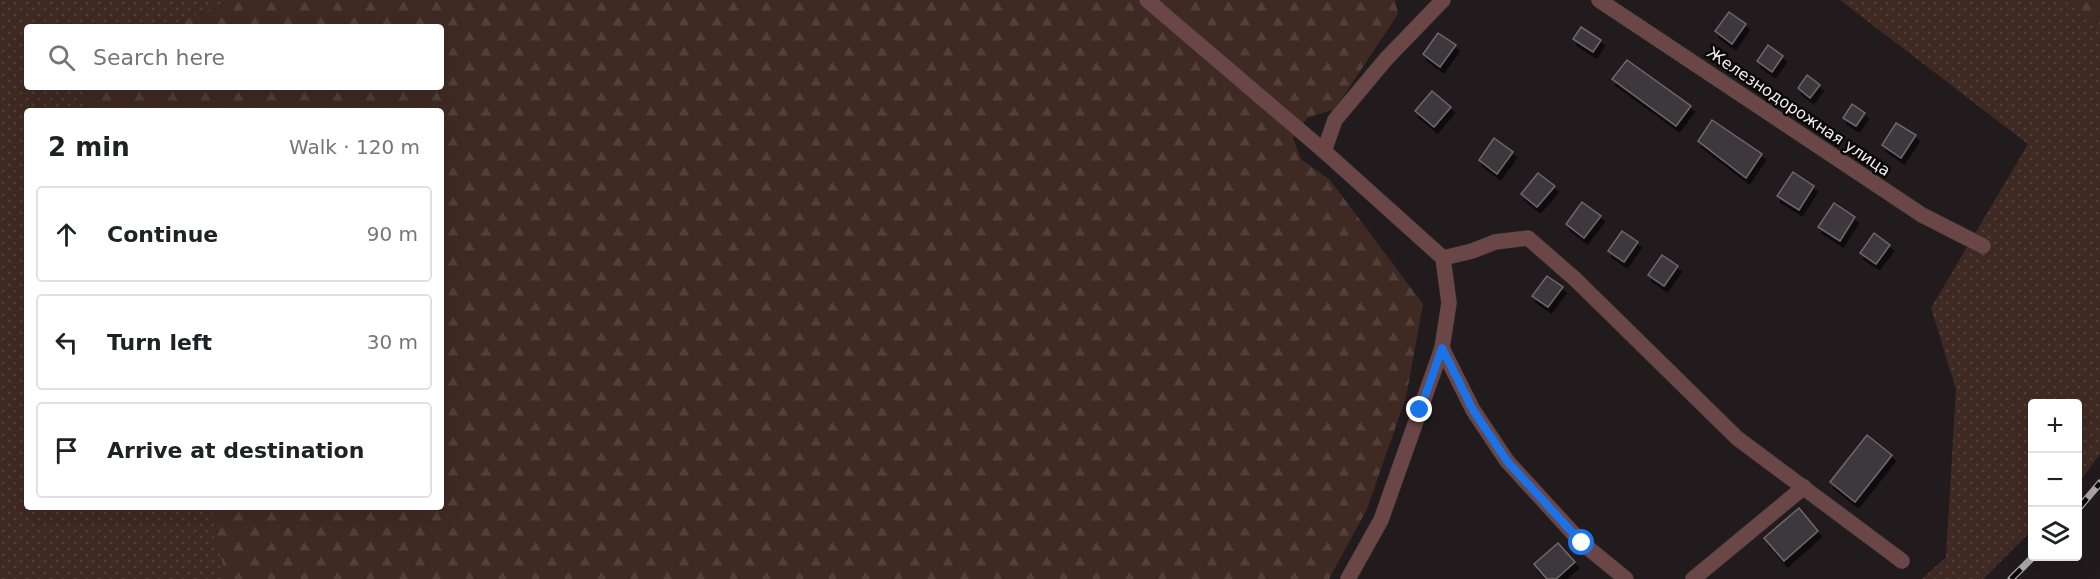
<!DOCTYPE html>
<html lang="en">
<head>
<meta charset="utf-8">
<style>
  :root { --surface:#fff; --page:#f6f6f6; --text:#202124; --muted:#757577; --line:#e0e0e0 }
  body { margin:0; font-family:"DejaVu Sans",sans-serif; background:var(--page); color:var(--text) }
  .controls { position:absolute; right:18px; bottom:18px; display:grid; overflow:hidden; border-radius:6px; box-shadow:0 6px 24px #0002 }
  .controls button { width:54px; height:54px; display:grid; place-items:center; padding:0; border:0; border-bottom:2px solid var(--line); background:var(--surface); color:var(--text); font:30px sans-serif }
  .stop { position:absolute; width:18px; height:18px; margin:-14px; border:4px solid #1a73e8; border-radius:50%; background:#fff }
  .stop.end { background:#1a73e8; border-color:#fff; box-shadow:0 2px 6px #0008 }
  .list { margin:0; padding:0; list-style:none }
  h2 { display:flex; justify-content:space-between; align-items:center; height:78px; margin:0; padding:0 24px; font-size:26px }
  h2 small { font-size:20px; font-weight:400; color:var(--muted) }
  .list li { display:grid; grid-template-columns:39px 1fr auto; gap:18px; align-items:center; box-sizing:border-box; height:96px; margin:0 12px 12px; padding:0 12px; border:2px solid var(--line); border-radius:6px }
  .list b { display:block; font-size:22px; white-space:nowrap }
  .list em { font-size:20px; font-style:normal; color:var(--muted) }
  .icon { flex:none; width:33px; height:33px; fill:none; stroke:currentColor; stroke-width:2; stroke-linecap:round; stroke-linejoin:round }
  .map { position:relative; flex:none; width:2100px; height:579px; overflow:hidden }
  .search { position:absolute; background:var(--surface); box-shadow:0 6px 24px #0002; left:24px; top:24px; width:420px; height:66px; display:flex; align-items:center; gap:15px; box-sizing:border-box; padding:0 21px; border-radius:6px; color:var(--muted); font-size:22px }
  .panel { position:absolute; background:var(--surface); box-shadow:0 6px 24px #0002; left:24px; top:108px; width:420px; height:402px; border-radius:6px }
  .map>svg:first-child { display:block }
</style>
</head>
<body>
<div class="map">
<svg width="2100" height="579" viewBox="0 0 2100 579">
  <defs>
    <pattern id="grass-dots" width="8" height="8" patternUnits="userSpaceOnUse" patternTransform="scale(1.5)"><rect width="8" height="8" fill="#3f2a23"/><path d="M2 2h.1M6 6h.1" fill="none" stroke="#523f38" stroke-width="1.8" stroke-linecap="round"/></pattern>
    <pattern id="forest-firs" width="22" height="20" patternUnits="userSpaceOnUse" patternTransform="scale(1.5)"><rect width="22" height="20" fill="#3f2a23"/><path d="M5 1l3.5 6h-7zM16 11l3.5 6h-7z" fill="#523f38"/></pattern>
    <filter id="shadow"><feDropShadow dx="3.5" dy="6" stdDeviation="0" flood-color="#0009"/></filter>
  </defs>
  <rect width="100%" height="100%" fill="#211b1d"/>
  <!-- grass -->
  <g fill="url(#grass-dots)">
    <path d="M 0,0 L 231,0 L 168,27 L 27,27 L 27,87 L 88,87 L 83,111 L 27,111 L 27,507 L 212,507 L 225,579 L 0,579 Z"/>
    <path d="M 1840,0 L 2065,0 L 2100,25 L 2100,454 L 2078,484 L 2078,404 L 2032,404 L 2032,530 L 1983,579 L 1922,579 L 1946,557 L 1956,389 L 1931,308 L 2028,144 Z"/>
  </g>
  <!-- forest -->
  <g fill="url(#forest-firs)">
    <path d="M 231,0 L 1395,0 L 1398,14 L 1335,109 L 1307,118 L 1293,138 L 1301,159 L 1330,180 L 1423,304 L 1406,397 L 1367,509 L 1329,579 L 225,579 L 212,507 L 441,507 L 441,111 L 83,111 L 88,87 L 441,87 L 441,27 L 168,27 Z"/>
    <path d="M 2065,0 L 2100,0 L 2100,25 Z"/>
  </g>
  <!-- building -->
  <g fill="#3c373a" stroke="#6e686b" stroke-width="1.5" filter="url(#shadow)">
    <path d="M 1729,12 L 1746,24 L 1732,44 L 1715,31 Z"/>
    <path d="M 1581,27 L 1601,40 L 1593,52 L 1573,39 Z"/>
    <path d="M 1438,33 L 1456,45 L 1440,67 L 1423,54 Z"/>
    <path d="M 1768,45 L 1783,56 L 1772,72 L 1757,61 Z"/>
    <path d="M 1627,60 L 1691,106 L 1676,126 L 1612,79 Z"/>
    <path d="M 1807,75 L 1820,85 L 1810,98 L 1798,88 Z"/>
    <path d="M 1432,91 L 1451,107 L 1434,127 L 1415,111 Z"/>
    <path d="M 1852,104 L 1865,113 L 1856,126 L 1843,118 Z"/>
    <path d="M 1712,120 L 1762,154 L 1746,178 L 1698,141 Z"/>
    <path d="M 1896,123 L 1916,135 L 1901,158 L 1882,145 Z"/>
    <path d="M 1494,138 L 1513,152 L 1497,174 L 1479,160 Z"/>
    <path d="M 1793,172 L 1814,186 L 1799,210 L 1777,196 Z"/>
    <path d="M 1538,173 L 1555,186 L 1537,207 L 1521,194 Z"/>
    <path d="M 1582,202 L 1601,216 L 1584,238 L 1566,224 Z"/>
    <path d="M 1834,203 L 1855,217 L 1840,241 L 1818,227 Z"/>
    <path d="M 1622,231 L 1638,242 L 1624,262 L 1608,251 Z"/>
    <path d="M 1874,233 L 1890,245 L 1876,264 L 1860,253 Z"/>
    <path d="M 1662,255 L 1678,266 L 1664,286 L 1648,275 Z"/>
    <path d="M 1547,276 L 1563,287 L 1548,307 L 1532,296 Z"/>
    <path d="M 1867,435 L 1892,455 L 1855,502 L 1830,482 Z"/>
    <path d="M 1799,508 L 1818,531 L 1784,561 L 1764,538 Z"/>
    <path d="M 1558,543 L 1575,562 L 1556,579 L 1547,579 L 1534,564 Z"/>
  </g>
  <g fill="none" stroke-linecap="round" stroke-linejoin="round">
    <defs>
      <g id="minor">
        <path d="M 1147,0 L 1324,151 L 1443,258 L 1449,303 L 1442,348 L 1381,520 L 1348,579"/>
        <path d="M 1599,0 L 1922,215 L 1983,246"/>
        <path d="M 1324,151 L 1335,120 L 1386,59 L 1443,0"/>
        <path d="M 1443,258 L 1472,251 L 1495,242 L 1528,238 L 1575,279 L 1737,438 L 1902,561"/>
        <path d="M 1442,348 L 1473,410 L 1507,461 L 1582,543 L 1626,579"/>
        <path d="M 1693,579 L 1804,487"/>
      </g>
    </defs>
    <!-- minor casing -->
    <use href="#minor" stroke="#3e393a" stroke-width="16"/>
    <!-- minor -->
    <use href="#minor" stroke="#6b4647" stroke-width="15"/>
    <defs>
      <g id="rail">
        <path d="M 2078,509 L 2100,483"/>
        <path d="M 2011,579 L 2034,556"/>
      </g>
    </defs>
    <!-- rail casing -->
    <use href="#rail" stroke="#aba6a7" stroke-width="7"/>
    <!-- rail -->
    <use href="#rail" stroke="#090707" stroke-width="4.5" stroke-dasharray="14" stroke-linecap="butt"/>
  </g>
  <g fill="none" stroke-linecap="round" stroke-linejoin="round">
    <!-- route -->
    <path stroke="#1a73e8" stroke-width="8" d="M 1420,410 L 1442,348 L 1473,410 L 1507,461 L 1582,543"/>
  </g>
  <g text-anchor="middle" stroke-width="5" stroke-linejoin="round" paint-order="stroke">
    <!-- street labels -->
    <g font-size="16" fill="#f2eeef" stroke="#090707">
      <text transform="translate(1799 111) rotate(34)" y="6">Железнодорожная улица</text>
    </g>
  </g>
</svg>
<div class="controls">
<button>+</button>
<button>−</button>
<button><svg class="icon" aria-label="layers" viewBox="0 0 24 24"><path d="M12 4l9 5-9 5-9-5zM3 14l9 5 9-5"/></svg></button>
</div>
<div class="stop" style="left:1582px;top:543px"></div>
<div class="stop end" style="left:1420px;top:410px"></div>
<div class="search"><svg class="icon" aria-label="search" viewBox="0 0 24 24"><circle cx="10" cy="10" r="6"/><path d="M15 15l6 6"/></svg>Search here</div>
<section class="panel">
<h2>2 min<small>Walk · 120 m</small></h2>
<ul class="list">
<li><svg class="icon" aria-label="ahead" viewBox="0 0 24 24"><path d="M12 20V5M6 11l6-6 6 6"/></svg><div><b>Continue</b></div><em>90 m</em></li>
<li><svg class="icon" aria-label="left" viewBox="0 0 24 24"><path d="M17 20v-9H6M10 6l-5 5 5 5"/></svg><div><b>Turn left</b></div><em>30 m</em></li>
<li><svg class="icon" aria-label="arrive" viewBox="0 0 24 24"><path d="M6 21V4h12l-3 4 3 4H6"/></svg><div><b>Arrive at destination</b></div></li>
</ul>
</section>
</div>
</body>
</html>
